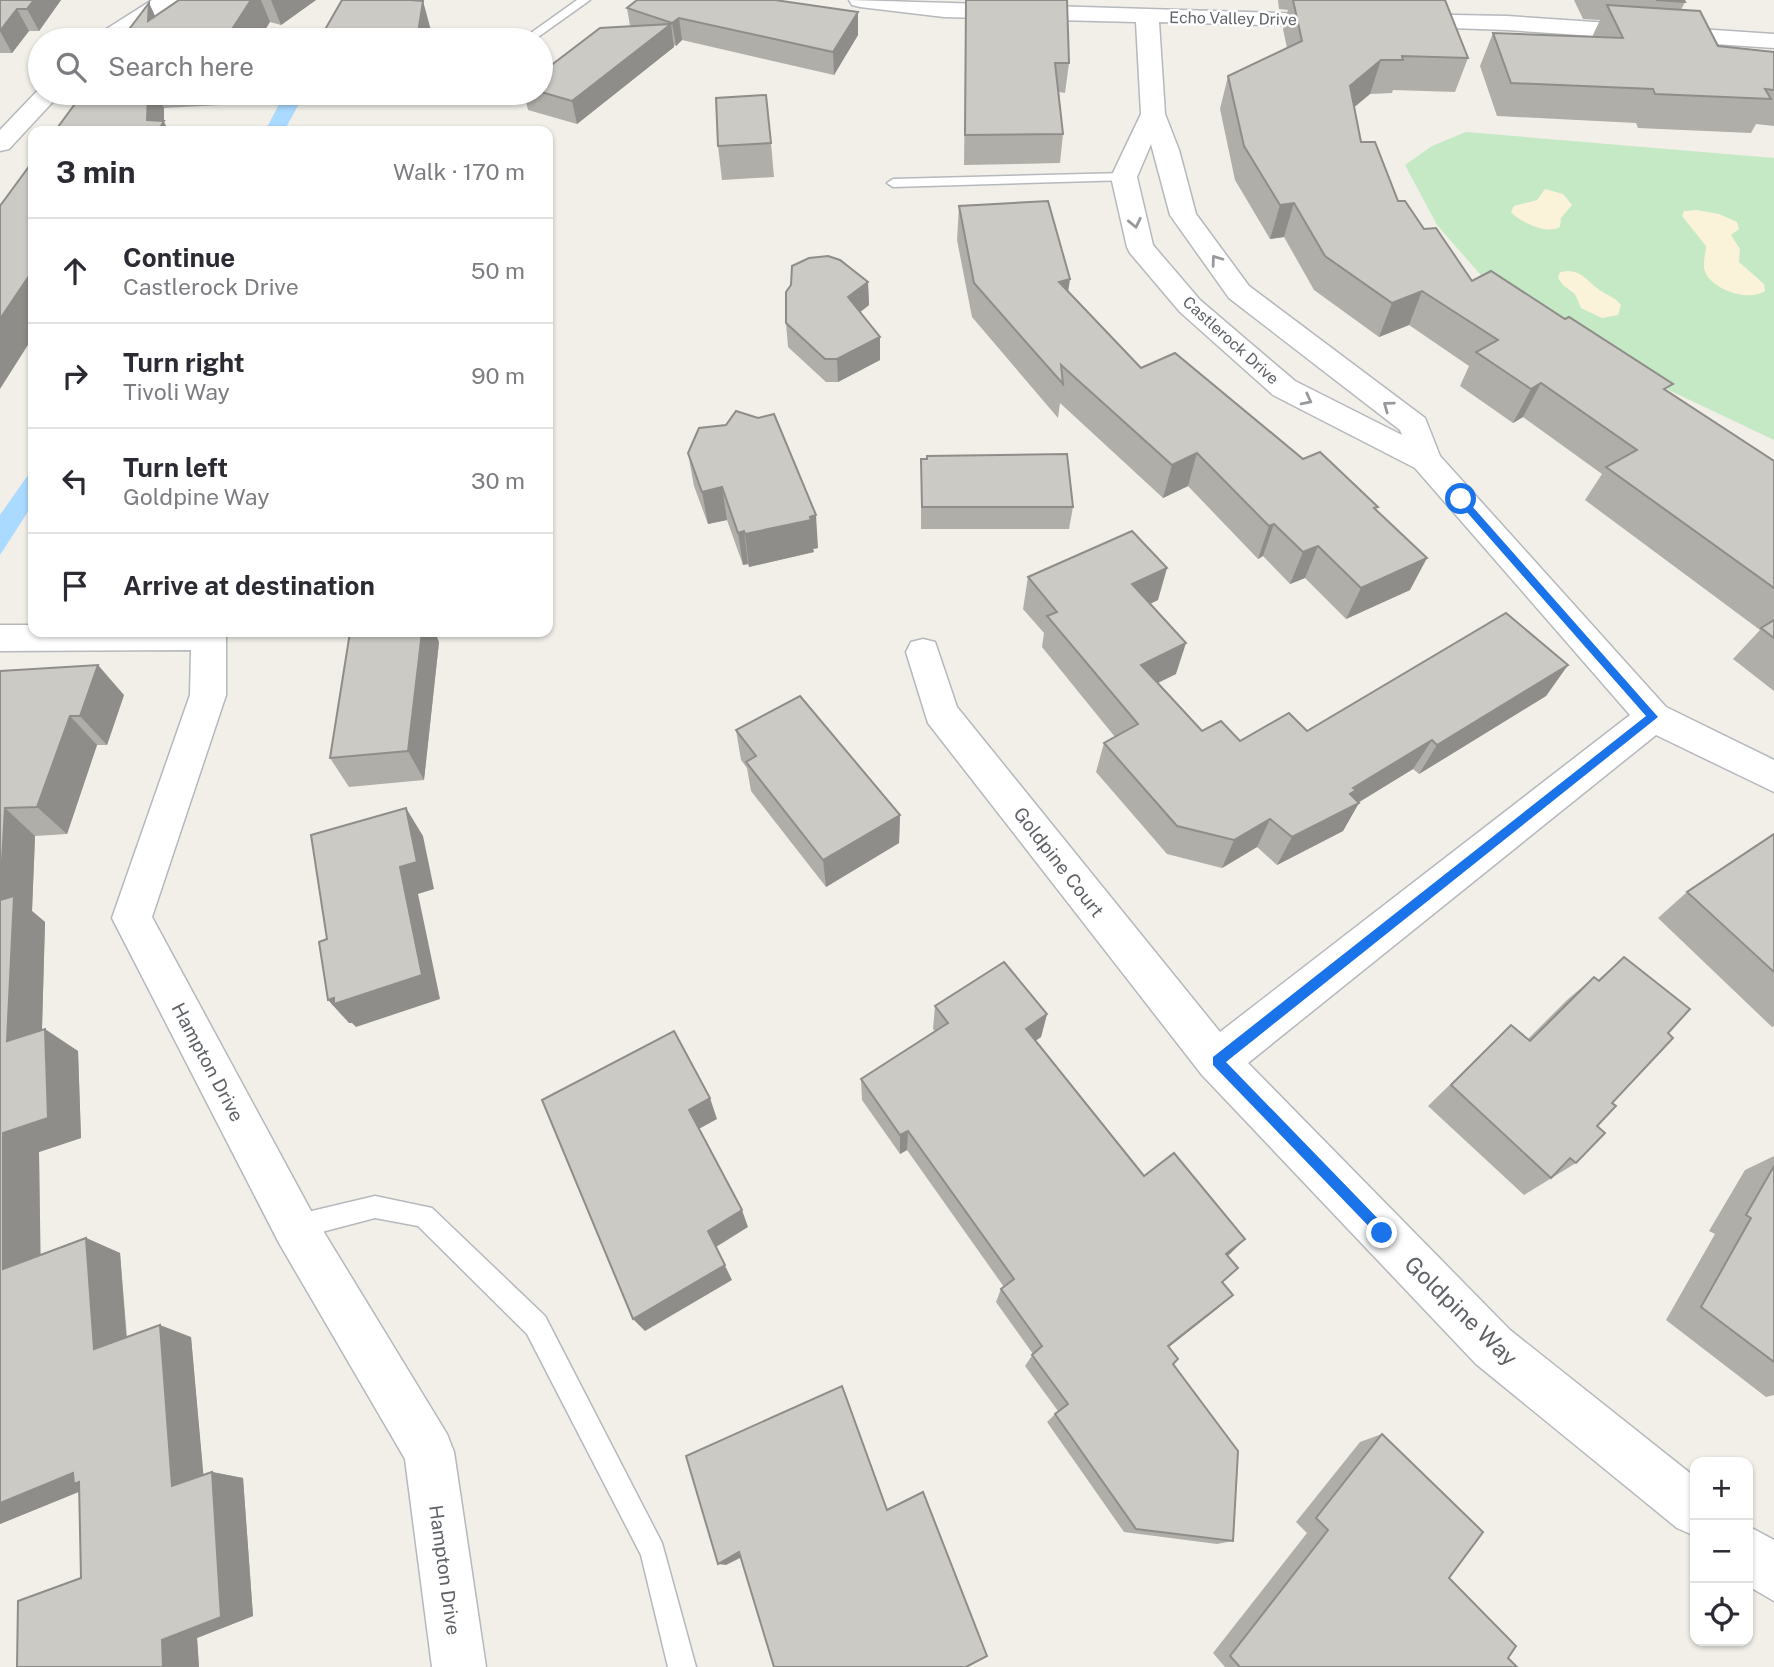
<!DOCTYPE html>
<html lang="en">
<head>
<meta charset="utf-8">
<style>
  :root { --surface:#fff; --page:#f2f2f3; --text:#2b2b33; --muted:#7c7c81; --line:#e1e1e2 }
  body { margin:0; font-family:"Public Sans",sans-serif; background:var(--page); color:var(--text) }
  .controls { position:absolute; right:21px; bottom:21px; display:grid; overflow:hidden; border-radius:14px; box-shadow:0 2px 5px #0004 }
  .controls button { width:63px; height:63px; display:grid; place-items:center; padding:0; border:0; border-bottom:2px solid var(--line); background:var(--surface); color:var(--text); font:35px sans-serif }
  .stop { position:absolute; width:21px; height:21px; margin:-16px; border:5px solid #1a73e8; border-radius:50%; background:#fff }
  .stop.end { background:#1a73e8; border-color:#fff; box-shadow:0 2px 7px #0008 }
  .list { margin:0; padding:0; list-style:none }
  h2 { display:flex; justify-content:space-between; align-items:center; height:91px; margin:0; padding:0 28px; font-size:30px }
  h2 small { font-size:23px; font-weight:400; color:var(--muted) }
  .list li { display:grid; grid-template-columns:46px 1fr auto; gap:21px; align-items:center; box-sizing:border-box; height:105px; padding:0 28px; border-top:2px solid var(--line) }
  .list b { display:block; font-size:26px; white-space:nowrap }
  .list p { margin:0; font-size:23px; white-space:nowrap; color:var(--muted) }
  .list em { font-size:23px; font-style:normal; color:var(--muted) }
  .icon { flex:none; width:38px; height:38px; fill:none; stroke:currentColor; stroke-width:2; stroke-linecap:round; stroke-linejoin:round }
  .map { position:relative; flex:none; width:1774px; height:1667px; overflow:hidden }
  .search { position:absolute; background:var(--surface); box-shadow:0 2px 5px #0004; left:28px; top:28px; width:525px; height:77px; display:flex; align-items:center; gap:18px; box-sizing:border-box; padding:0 24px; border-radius:38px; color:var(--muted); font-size:26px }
  .panel { position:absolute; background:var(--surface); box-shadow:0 2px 5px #0004; left:28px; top:126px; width:525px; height:511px; border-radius:14px }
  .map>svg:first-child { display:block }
</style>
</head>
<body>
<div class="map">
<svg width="1774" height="1667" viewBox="0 0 1774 1667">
  <rect width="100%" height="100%" fill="#f1efe8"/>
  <!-- green -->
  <path fill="#c5e8c5" d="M 1466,132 L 1774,158 L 1774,440 L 1635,374 L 1493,289 L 1437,225 L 1405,165 L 1432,146 Z"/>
  <!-- sand -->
  <g fill="#fbf3d9">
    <path d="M 1545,189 L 1563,194 L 1572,205 L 1561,218 L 1560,227 C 1547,235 1520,222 1511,212 L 1514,206 L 1537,200 Z"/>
    <path d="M 1697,210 L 1719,214 L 1737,222 L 1739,229 L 1731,235 L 1740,249 L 1739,262 L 1764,284 L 1765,291 C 1748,303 1707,288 1704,268 C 1703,261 1706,253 1706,246 L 1682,216 L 1684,211 Z"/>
    <path d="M 1568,271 C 1583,272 1586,280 1597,288 C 1605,295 1614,296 1621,305 L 1618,315 L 1602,318 L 1581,308 L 1575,294 L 1563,285 L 1558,278 L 1560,272 Z"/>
  </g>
  <!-- water -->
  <g fill="#aadaff">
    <path d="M 285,93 L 305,93 L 284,131 L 265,131 Z"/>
    <path d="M 33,468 L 33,504 L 0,555 L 0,515 Z"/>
  </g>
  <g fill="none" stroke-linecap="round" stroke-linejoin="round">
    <defs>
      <g id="lane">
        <path d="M 577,0 L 590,0 L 534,40 L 521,40 Z"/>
        <path d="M 1124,173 L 1130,177 L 1129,180 L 893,187 L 887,183 L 893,179 Z"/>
        <path d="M 375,1196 L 432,1208 L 545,1316 L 662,1543 L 696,1667 L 668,1667 L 641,1555 L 527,1334 L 418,1226 L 375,1218 L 295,1239 L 287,1235 L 283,1227 L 287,1219 L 295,1215 Z"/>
      </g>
      <g id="street">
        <path d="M 152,0 L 178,0 L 120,40 L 94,40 L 97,35 Z"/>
        <path d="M 849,0 L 1347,15 L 1350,20 L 1347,25 L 1339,27 L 1159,22 L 1165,114 L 1179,150 L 1196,214 L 1249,286 L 1425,418 L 1440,456 L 1666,707 L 1774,760 L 1774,792 L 1656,735 L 1248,1063 L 1510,1330 L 1695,1477 L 1695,1536 L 1677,1528 L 1476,1364 L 1202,1075 L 928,723 L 906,652 L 911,642 L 923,639 L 935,642 L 957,707 L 1220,1032 L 1630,715 L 1415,468 L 1273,395 L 1180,312 L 1130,253 L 1127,247 L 1111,177 L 1141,114 L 1136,22 L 944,17 L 860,7 L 852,5 ZM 1151,144 L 1170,215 L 1229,298 L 1400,430 L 1402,435 L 1295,381 L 1200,300 L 1153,245 L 1137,177 Z"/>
        <path d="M 1402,14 L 1507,16 L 1774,34 L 1774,48 L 1507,30 L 1394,26 L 1391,21 L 1394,16 Z"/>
        <path d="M 40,88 L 40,93 L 61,93 L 9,149 L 0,151 L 0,130 Z"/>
        <path d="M 0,625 L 33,625 L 33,632 L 223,632 L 226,637 L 226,695 L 152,917 L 311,1211 L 447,1434 L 454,1452 L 486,1667 L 432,1667 L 405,1459 L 279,1243 L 112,918 L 190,695 L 191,650 L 0,651 Z"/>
        <path d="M 1748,1526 L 1774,1540 L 1774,1601 L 1748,1586 Z"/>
      </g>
    </defs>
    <!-- lane casing -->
    <use href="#lane" stroke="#b5b8bc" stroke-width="3"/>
    <!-- street casing -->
    <use href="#street" stroke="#b5b8bc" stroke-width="3"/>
    <!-- lane -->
    <use href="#lane" fill="#fff" fill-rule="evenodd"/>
    <!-- street -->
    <use href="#street" fill="#fff" fill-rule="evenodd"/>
  </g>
  <!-- wall -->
  <g fill="#afaea9">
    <path d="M 0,0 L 61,0 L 39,31 L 29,31 L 12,53 L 0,53 Z"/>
    <path d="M 179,0 L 316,0 L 281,25 L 270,22 L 121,40 L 149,3 L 155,17 Z"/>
    <path d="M 966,0 L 1069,63 L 1065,93 L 1059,92 L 1063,134 L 1060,163 L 964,165 Z"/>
    <path d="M 1278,0 L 1445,0 L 1468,58 L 1455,92 L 1393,90 L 1392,93 L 1370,94 L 1354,107 L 1361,142 L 1398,201 L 1472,281 L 1668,391 L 1774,461 L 1774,691 L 1733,659 L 1760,630 L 1585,500 L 1602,474 L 1523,417 L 1513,423 L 1460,386 L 1469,366 L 1409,325 L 1379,337 L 1314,290 L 1284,237 L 1270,239 L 1235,180 L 1220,109 L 1228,76 L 1287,48 L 1283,29 L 1288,10 L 1279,9 Z"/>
    <path d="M 1574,0 L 1684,0 L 1685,2 L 1681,10 L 1718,46 L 1774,52 L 1774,126 L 1756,124 L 1751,133 L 1638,128 L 1636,123 L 1497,116 L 1480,66 L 1493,33 L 1592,37 L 1600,20 L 1583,19 Z"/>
    <path d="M 627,8 L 858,35 L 834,75 L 682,40 L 676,46 L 674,45 L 674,47 L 577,124 L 528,110 L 524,93 L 541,93 L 630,26 Z"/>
    <path d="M 83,93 L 227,93 L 220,105 L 164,108 L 164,121 Z"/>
    <path d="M 771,143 L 774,177 L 722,180 L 718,146 Z"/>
    <path d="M 959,206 L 1068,291 L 1141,368 L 1303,459 L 1377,510 L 1410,590 L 1346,619 L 1305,578 L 1290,584 L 1263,556 L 1258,559 L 1188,486 L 1163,498 L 1060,403 L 1058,418 L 972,317 L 957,240 Z"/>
    <path d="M 868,282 L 869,305 L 860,312 L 880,360 L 838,382 L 826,382 L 788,347 L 786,323 Z"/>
    <path d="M 688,453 L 818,548 L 813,549 L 814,552 L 749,567 L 748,564 L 743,565 L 727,520 L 708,524 L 694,486 Z"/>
    <path d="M 921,459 L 1073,507 L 1069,529 L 921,529 Z"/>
    <path d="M 1028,577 L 1158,600 L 1150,604 L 1176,674 L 1158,683 L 1202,731 L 1240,741 L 1307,731 L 1568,665 L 1546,696 L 1419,774 L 1413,769 L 1359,802 L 1343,831 L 1277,865 L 1257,847 L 1222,868 L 1167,854 L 1096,772 L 1104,743 L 1115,737 L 1042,647 L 1044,633 L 1023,609 Z"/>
    <path d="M 439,642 L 424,780 L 349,787 L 330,758 Z"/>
    <path d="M 0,671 L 124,695 L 107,745 L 97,745 L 67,834 L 35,836 L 32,911 L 45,922 L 42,1031 L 78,1051 L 81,1138 L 39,1152 L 40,1255 L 86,1238 L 120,1253 L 127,1337 L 191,1337 L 203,1475 L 212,1472 L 243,1478 L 253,1616 L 197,1638 L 199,1667 L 17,1667 L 81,1578 L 80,1491 L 0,1524 Z"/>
    <path d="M 736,730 L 900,815 L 899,843 L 826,887 L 751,791 L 747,768 L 741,760 Z"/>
    <path d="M 1774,834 L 1774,1026 L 1772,1027 L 1658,918 L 1687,892 Z"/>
    <path d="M 1624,957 L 1668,1033 L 1612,1103 L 1597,1126 L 1576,1163 L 1524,1195 L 1428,1106 L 1511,1025 L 1528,1039 L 1567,1000 L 1594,977 L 1598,980 Z"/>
    <path d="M 935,1006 L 1047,1014 L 1041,1037 L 1035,1041 L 1144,1176 L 1228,1256 L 1218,1308 L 1169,1347 L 1173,1364 L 1233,1541 L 1217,1544 L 1124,1532 L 1047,1422 L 1058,1411 L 1025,1366 L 1033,1354 L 996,1302 L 1001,1289 L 1004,1287 L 907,1150 L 900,1154 L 862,1100 L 861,1079 L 935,1031 L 933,1029 Z"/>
    <path d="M 1774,1156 L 1774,1395 L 1766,1397 L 1666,1320 L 1715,1234 L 1709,1231 L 1745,1170 Z"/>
    <path d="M 1382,1434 L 1449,1578 L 1508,1658 L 1517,1667 L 1225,1667 L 1213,1653 L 1307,1533 L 1296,1522 L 1360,1442 Z"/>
  </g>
  <!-- shaded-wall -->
  <g fill="#8f8d8a">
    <path d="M 34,0 L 61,0 L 39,31 L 27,9 Z"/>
    <path d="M 251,0 L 261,0 L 270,22 L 259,40 L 225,40 Z"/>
    <path d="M 271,0 L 316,0 L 281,25 Z"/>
    <path d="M 423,1 L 432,34 L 431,40 L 417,40 Z"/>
    <path d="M 149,3 L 164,35 L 148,21 Z"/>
    <path d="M 17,9 L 29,31 L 12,53 L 0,31 Z"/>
    <path d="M 858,12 L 858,35 L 834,75 L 833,52 Z"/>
    <path d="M 679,18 L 682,40 L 676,46 L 672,23 Z"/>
    <path d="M 671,24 L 674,47 L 577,124 L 572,101 Z"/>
    <path d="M 1381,60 L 1370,94 L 1339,120 L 1350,86 Z"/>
    <path d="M 148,93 L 156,93 L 164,108 L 164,122 L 169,131 L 153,131 L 147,120 Z"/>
    <path d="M 214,93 L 227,93 L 220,105 Z"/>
    <path d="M 1294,203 L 1284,237 L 1270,239 L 1280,205 Z"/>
    <path d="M 33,270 L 33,337 L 0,389 L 0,319 Z"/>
    <path d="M 1070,279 L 1065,313 L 1059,282 Z"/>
    <path d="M 868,282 L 869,305 L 849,321 L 848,297 Z"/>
    <path d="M 1422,291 L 1409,325 L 1379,337 L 1392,303 Z"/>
    <path d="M 880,337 L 880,360 L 838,382 L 837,359 Z"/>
    <path d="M 1541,383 L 1523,417 L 1513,423 L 1531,389 Z"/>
    <path d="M 1197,453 L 1188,486 L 1163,498 L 1172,465 Z"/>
    <path d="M 722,487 L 727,520 L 708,524 L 702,492 Z"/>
    <path d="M 816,515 L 818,548 L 813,549 L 814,552 L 749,567 L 745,534 Z"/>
    <path d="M 1274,524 L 1263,556 L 1258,559 L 1269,526 Z"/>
    <path d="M 744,531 L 748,564 L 743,565 L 738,533 Z"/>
    <path d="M 1318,546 L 1305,578 L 1290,584 L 1303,552 Z"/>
    <path d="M 1427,558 L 1410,590 L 1346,619 L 1361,588 Z"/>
    <path d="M 1167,568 L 1158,600 L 1124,616 L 1132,584 Z"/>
    <path d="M 422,632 L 435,632 L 439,642 L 424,780 L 408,751 Z"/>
    <path d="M 1186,643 L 1176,674 L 1132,695 L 1141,665 Z"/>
    <path d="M 98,665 L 124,695 L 107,745 L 80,716 Z"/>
    <path d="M 1568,665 L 1546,696 L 1419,774 L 1437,745 Z"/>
    <path d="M 70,716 L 97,745 L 67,834 L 37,807 Z"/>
    <path d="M 1432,740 L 1413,769 L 1356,804 L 1359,803 L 1343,831 L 1277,865 L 1292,837 L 1353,788 Z"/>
    <path d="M 5,808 L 35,836 L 32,911 L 45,922 L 41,1063 L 7,1041 L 0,900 Z"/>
    <path d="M 406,808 L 423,836 L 434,889 L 418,894 L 440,999 L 356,1027 L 352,1023 L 349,1023 L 328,1000 L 400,867 Z"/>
    <path d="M 900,815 L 899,843 L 826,887 L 823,860 Z"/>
    <path d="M 1270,819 L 1257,847 L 1222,868 L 1234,840 Z"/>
    <path d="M 1047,1014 L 1041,1037 L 1020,1051 L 1026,1029 Z"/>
    <path d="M 45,1029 L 78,1051 L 81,1138 L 39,1152 L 41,1283 L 3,1269 L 3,1133 Z"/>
    <path d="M 710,1098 L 717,1119 L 697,1130 L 689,1110 Z"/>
    <path d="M 908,1131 L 907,1150 L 900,1154 L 900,1135 Z"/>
    <path d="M 742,1210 L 748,1227 L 716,1247 L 732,1280 L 645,1331 L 633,1319 L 708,1231 Z"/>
    <path d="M 86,1238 L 120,1253 L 128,1360 L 94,1349 Z"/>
    <path d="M 1245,1239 L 1230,1254 L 1211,1269 L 1226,1254 Z"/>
    <path d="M 1233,1295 L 1218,1308 L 1156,1357 L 1168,1346 Z"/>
    <path d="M 160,1325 L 191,1337 L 205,1492 L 172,1486 Z"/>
    <path d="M 212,1472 L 243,1478 L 253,1616 L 197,1638 L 199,1667 L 163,1667 L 162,1640 Z"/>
    <path d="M 73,1473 L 91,1487 L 0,1524 L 0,1503 Z"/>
    <path d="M 739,1552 L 746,1555 L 726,1565 L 718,1564 Z"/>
  </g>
  <!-- building -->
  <g fill="#cccac5" stroke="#8f8d8a" stroke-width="2">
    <path d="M 0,0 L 34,0 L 27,9 L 17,9 L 0,31 Z"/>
    <path d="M 179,0 L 251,0 L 225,40 L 121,40 L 149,3 L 148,21 Z"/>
    <path d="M 342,0 L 411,0 L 423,1 L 417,40 L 319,40 Z"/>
    <path d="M 637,0 L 775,0 L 858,12 L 833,52 L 679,18 L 672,23 L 627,8 Z"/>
    <path d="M 966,0 L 1067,0 L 1069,63 L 1055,63 L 1063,134 L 965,135 Z"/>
    <path d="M 1293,0 L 1445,0 L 1468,58 L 1402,56 L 1403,60 L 1381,60 L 1350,86 L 1361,142 L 1375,142 L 1398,201 L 1405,201 L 1424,229 L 1436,228 L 1472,281 L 1491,271 L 1565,319 L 1569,317 L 1673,384 L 1664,389 L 1774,461 L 1774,588 L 1606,467 L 1637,450 L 1541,383 L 1531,389 L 1476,352 L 1498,340 L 1422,291 L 1392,303 L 1325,256 L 1294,203 L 1280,205 L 1244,146 L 1228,76 L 1302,41 Z"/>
    <path d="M 1656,0 L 1684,0 L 1685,2 Z"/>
    <path d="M 1607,5 L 1700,11 L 1718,46 L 1774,52 L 1774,90 L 1765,89 L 1771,99 L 1655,94 L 1653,89 L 1511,83 L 1493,33 L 1623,38 Z"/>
    <path d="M 671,24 L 572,101 L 541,92 L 541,73 L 600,28 Z"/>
    <path d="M 83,93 L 148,93 L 147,120 L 164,121 L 158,131 L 55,131 Z"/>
    <path d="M 766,95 L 771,143 L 718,146 L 716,98 Z"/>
    <path d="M 33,161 L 33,270 L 0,319 L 0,206 Z"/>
    <path d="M 1048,201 L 1070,279 L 1059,282 L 1141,368 L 1175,353 L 1303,459 L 1320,452 L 1378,507 L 1374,508 L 1427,558 L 1361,588 L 1318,546 L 1303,552 L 1274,524 L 1269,526 L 1197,453 L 1172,465 L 1061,365 L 1063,384 L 974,283 L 959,206 Z"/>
    <path d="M 828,256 L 840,260 L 868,282 L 848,297 L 880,337 L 837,359 L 825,359 L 786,323 L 786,292 L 791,285 L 792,266 L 809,258 Z"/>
    <path d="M 736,411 L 758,418 L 774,414 L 816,515 L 810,517 L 811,520 L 745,534 L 744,531 L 738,533 L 722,487 L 702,492 L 688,453 L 699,428 L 726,425 Z"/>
    <path d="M 1067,454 L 1073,507 L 922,507 L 921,459 L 927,459 L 927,456 Z"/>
    <path d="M 32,490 L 33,490 L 33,531 L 29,532 Z"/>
    <path d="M 1132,531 L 1167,568 L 1132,584 L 1186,643 L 1141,665 L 1202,731 L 1221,721 L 1240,741 L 1289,713 L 1307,731 L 1506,613 L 1568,665 L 1437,745 L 1432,740 L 1353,788 L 1356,790 L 1350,794 L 1359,803 L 1292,837 L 1270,819 L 1234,840 L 1177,826 L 1104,743 L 1138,724 L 1047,616 L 1057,612 L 1028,577 Z"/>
    <path d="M 1774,620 L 1774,638 L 1761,628 Z"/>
    <path d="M 350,632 L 422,632 L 408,751 L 330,758 Z"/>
    <path d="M 98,665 L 80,716 L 70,716 L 37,807 L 5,808 L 0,897 L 0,671 Z"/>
    <path d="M 800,696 L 900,815 L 823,860 L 746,762 L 756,756 L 736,730 Z"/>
    <path d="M 406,808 L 417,862 L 400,867 L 422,975 L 334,1004 L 334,998 L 328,1000 L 319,942 L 327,939 L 311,835 Z"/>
    <path d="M 1774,834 L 1774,972 L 1687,892 Z"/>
    <path d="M 14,896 L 7,1041 L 45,1029 L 48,1118 L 3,1133 L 3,1269 L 86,1238 L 94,1349 L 160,1325 L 172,1486 L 212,1472 L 221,1617 L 162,1640 L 163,1667 L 17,1667 L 18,1601 L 81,1578 L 79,1482 L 74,1484 L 73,1473 L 0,1503 L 0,900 Z"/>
    <path d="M 1624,957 L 1690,1009 L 1668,1033 L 1673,1038 L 1612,1103 L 1616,1106 L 1597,1126 L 1605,1133 L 1576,1163 L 1570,1158 L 1551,1178 L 1451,1085 L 1511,1025 L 1530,1041 L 1594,977 L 1599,981 Z"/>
    <path d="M 1004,962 L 1047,1014 L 1026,1029 L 1144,1176 L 1174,1153 L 1245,1239 L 1226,1254 L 1238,1268 L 1222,1282 L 1233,1295 L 1168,1346 L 1178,1359 L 1173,1364 L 1238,1451 L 1233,1541 L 1136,1529 L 1055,1414 L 1068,1404 L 1032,1355 L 1042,1346 L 1001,1289 L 1014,1279 L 908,1131 L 900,1135 L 861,1079 L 948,1023 L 935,1006 Z"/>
    <path d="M 674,1031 L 710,1098 L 689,1110 L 742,1210 L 708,1231 L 725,1265 L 633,1319 L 542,1100 Z"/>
    <path d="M 1774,1166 L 1774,1362 L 1701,1307 L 1751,1218 L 1746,1215 Z"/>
    <path d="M 842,1386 L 887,1510 L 923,1492 L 987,1656 L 966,1667 L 774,1667 L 739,1552 L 718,1564 L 686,1456 Z"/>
    <path d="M 1382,1434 L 1483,1532 L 1449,1578 L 1516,1646 L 1508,1658 L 1517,1667 L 1240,1667 L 1230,1656 L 1328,1530 L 1316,1518 Z"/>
  </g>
  <!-- one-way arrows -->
  <defs><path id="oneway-chevron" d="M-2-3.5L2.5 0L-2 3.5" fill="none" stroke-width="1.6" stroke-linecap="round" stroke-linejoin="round" transform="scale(1.75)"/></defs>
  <g stroke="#979a9d">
    <use href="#oneway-chevron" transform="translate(1135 223) rotate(78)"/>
    <use href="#oneway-chevron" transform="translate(1216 260) rotate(-126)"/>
    <use href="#oneway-chevron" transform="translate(1307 400) rotate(27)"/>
    <use href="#oneway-chevron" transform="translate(1388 406) rotate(-144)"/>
  </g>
  <!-- route -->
  <path fill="#1a73e8" d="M 1458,497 L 1464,497 L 1658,717 L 1226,1062 L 1387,1228 L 1387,1238 L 1382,1240 L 1213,1065 L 1213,1057 L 1646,716 L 1458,502 Z"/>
  <g text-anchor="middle" stroke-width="5" stroke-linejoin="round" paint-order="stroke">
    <!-- far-street labels -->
    <g font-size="16" fill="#5f6368" stroke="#fff">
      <text transform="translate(1233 18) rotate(1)" y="6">Echo Valley Drive</text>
      <text transform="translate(1231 340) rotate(42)" y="6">Castlerock Drive</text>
    </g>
    <!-- street labels -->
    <g font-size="19" fill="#5f6368" stroke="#fff">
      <text transform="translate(1059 862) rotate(52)" y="7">Goldpine Court</text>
      <text transform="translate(208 1062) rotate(62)" y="7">Hampton Drive</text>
      <text transform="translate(445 1570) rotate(82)" y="7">Hampton Drive</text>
    </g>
    <!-- near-street labels -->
    <g font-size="23" fill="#5f6368" stroke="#fff">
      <text transform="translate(1461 1311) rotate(44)" y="8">Goldpine Way</text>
    </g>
  </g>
</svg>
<div class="controls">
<button>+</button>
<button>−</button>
<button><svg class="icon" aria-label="locate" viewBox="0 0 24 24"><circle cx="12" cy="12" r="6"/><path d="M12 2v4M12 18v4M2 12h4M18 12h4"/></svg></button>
</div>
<div class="stop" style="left:1461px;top:499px"></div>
<div class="stop end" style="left:1382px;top:1233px"></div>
<div class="search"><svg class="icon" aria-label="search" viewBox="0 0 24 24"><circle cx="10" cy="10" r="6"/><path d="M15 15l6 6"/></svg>Search here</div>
<section class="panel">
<h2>3 min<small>Walk · 170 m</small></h2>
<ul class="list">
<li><svg class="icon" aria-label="ahead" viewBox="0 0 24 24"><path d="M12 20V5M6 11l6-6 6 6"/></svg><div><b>Continue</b><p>Castlerock Drive</p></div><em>50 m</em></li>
<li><svg class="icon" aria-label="right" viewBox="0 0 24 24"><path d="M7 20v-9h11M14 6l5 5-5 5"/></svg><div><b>Turn right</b><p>Tivoli Way</p></div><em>90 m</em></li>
<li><svg class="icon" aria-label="left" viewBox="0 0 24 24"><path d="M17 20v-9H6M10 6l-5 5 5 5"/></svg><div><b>Turn left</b><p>Goldpine Way</p></div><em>30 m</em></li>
<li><svg class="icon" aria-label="arrive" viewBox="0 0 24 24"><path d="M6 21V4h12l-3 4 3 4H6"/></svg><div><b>Arrive at destination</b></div></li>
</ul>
</section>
</div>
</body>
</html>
